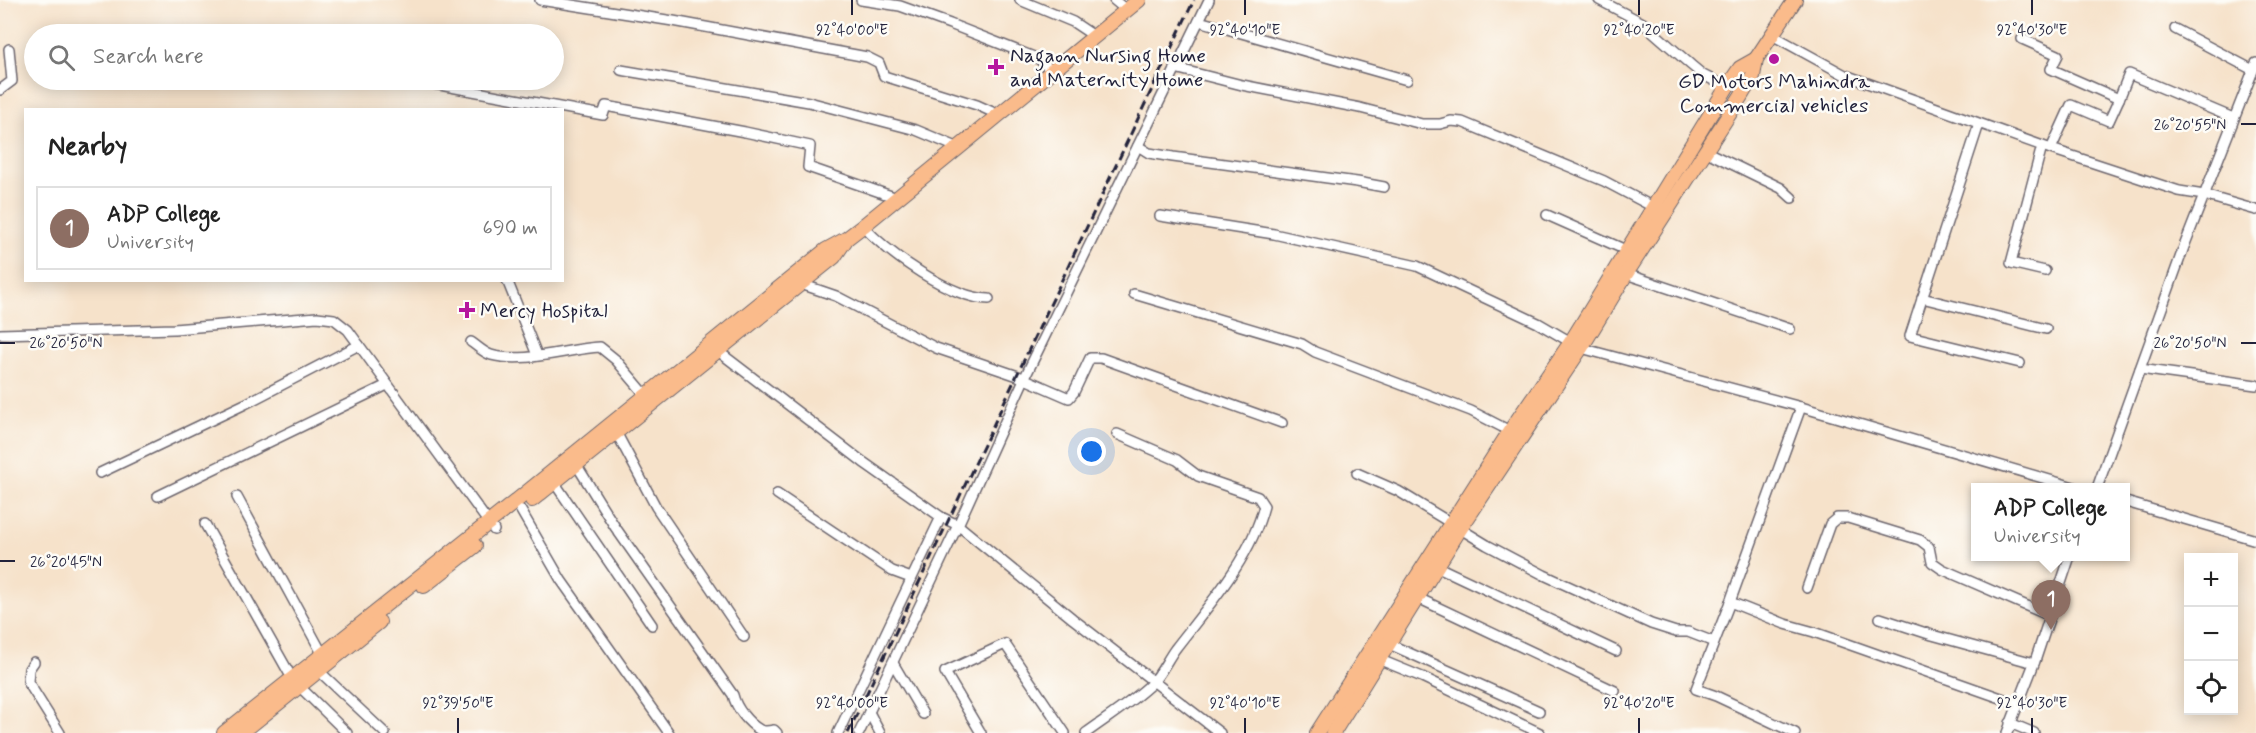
<!DOCTYPE html>
<html lang="en">
<head>
<meta charset="utf-8">
<style>
  :root { --surface:#fff; --page:#f2f2f2; --text:#222; --muted:#767676; --line:#e0e0e0; --accent:#0b8043 }
  body { margin:0; font-family:Mynerve,sans-serif; background:var(--page); color:var(--text) }
  .controls { position:absolute; right:18px; bottom:18px; display:grid; overflow:hidden; border-radius:0px; box-shadow:0 3px 15px #0003 }
  .controls button { width:54px; height:54px; display:grid; place-items:center; padding:0; border:0; border-bottom:2px solid var(--line); background:var(--surface); color:var(--text); font:30px sans-serif }
  .you { position:absolute; left:1092px; top:452px; width:21px; height:21px; margin:-15px; border:4px solid #fff; border-radius:50%; background:#1a73e8; box-shadow:0 0 0 9px #1a73e833 }
  .badge { display:grid; place-items:center; width:39px; height:39px; border-radius:50%; background:var(--accent); color:#fff; font-size:20px; font-weight:700 }
  .pin { position:absolute; translate:-50% -50px; filter:drop-shadow(0 2px 3px #0008) }
  .pin::after { content:''; position:absolute; top:32px; width:21px; height:18px; background:inherit; clip-path:polygon(0 0,100% 0,50% 100%) }
  .popup { position:absolute; left:1971px; top:483px; width:159px; height:78px; box-sizing:border-box; display:grid; place-content:center; border-radius:0px; background:var(--surface); filter:drop-shadow(0 2px 4px #0005); font-size:20px; white-space:nowrap; color:var(--muted) }
  .popup b { font-size:22px; color:var(--text) }
  .popup::after { content:''; position:absolute; left:50%; top:100%; margin-left:-12px; border:12px solid transparent; border-top-color:var(--surface) }
  .list { margin:0; padding:0; list-style:none }
  h2 { display:flex; justify-content:space-between; align-items:center; height:78px; margin:0; padding:0 24px; font-size:26px }
  h2 small { font-size:20px; font-weight:400; color:var(--muted) }
  .list li { display:grid; grid-template-columns:39px 1fr auto; gap:18px; align-items:center; box-sizing:border-box; height:84px; margin:0 12px 12px; padding:0 12px; border:2px solid var(--line); border-radius:0px }
  .list b { display:block; font-size:22px; white-space:nowrap }
  .list p { margin:0; font-size:20px; white-space:nowrap; color:var(--muted) }
  .list em { font-size:20px; font-style:normal; color:var(--muted) }
  .icon { flex:none; width:33px; height:33px; fill:none; stroke:currentColor; stroke-width:2; stroke-linecap:round; stroke-linejoin:round }
  .map { position:relative; flex:none; width:2256px; height:733px; overflow:hidden }
  .search { position:absolute; background:var(--surface); box-shadow:0 3px 15px #0003; left:24px; top:24px; width:540px; height:66px; display:flex; align-items:center; gap:15px; box-sizing:border-box; padding:0 21px; border-radius:33px; color:var(--muted); font-size:22px }
  .panel { position:absolute; background:var(--surface); box-shadow:0 3px 15px #0003; left:24px; top:108px; width:540px; height:174px; border-radius:0px }
  .map>svg:first-child { display:block }
</style>
</head>
<body>
<div class="map">
<svg width="2256" height="733" viewBox="0 0 2256 733">
  <rect width="100%" height="100%" fill="#fdfcf7"/>
  <filter id="ink" filterUnits="userSpaceOnUse"><feTurbulence type="fractalNoise" baseFrequency=".0167" numOctaves="2"/><feDisplacementMap in="SourceGraphic" scale="12" xChannelSelector="R" yChannelSelector="G"/><feConvolveMatrix kernelMatrix="1 2 1 2 8 2 1 2 1" color-interpolation-filters="sRGB"/></filter>
  <filter id="wash" filterUnits="userSpaceOnUse"><feTurbulence type="fractalNoise" baseFrequency=".008" numOctaves="4" result="noise"/><feDisplacementMap in="SourceGraphic" scale="24" xChannelSelector="R" yChannelSelector="G"/><feGaussianBlur stdDeviation="1.35" result="paint"/><feColorMatrix in="noise" values="0 0 0 0 0 0 0 0 0 0 0 0 0 0 0 0 0 1.4 0 .05"/><feComposite in="paint" operator="in"/></filter>
  <g filter="url(#wash)">
    <rect width="100%" height="100%" fill="#f6e2ca"/>
  </g>
  <g filter="url(#ink)">
    <g fill="none" stroke-linecap="round" stroke-linejoin="round">
      <defs>
        <g id="minor">
          <path d="M 540,0 L 673,21 L 867,57 L 879,63 L 884,76 L 977,105 L 999,115"/>
          <path d="M 861,0 L 900,6 L 950,24 L 1039,59 L 1052,71"/>
          <path d="M 1020,0 L 1073,22 L 1094,36"/>
          <path d="M 1114,0 L 1126,10"/>
          <path d="M 1599,0 L 1643,23 L 1691,65 L 1703,75 L 1727,87"/>
          <path d="M 1199,21 L 1407,80"/>
          <path d="M 2175,29 L 2253,70"/>
          <path d="M 1772,35 L 1845,75 L 2051,149 L 2179,191 L 2204,195 L 2256,210"/>
          <path d="M 2022,39 L 2058,55 L 2051,69 L 2119,99 L 2129,74 L 2233,118"/>
          <path d="M 1175,68 L 1242,85 L 1360,108 L 1422,124 L 1440,124 L 1451,121 L 1462,122 L 1604,181 L 1657,209"/>
          <path d="M 621,70 L 809,102 L 916,130 L 959,148"/>
          <path d="M 412,80 L 603,115 L 606,106 L 745,132 L 810,146 L 808,167 L 897,198"/>
          <path d="M 0,90 L 12,81 L 9,49"/>
          <path d="M 1979,124 L 1910,336 L 2020,363"/>
          <path d="M 1138,146 L 1149,153 L 1173,157 L 1357,182 L 1384,187"/>
          <path d="M 2042,146 L 2011,263 L 2045,271"/>
          <path d="M 2051,149 L 2071,105 L 2109,121 L 2119,99"/>
          <path d="M 1705,151 L 1781,188 L 1792,198"/>
          <path d="M 1547,215 L 1628,251"/>
          <path d="M 1160,216 L 1274,234 L 1417,266 L 1538,323 L 1581,348 L 1801,407 L 2077,488"/>
          <path d="M 863,226 C 889,254 950,298 989,299"/>
          <path d="M 1626,274 L 1790,329"/>
          <path d="M 507,280 L 537,355"/>
          <path d="M 801,284 L 836,296 L 936,348 L 1018,376 L 1069,398 L 1074,392 L 1090,358 L 1101,358 L 1282,423"/>
          <path d="M 1134,294 L 1302,344 L 1315,352 L 1471,411 L 1510,431"/>
          <path d="M 1922,298 L 2046,329"/>
          <path d="M 0,334 L 174,329 L 317,317 L 334,319 L 348,330 L 494,530"/>
          <path d="M 471,342 C 477,346 484,353 491,355 C 524,364 567,349 600,347 L 616,360 L 649,399"/>
          <path d="M 714,348 L 863,462 L 941,517 L 958,525 L 1073,619 L 1220,733"/>
          <path d="M 2140,369 L 2256,385"/>
          <path d="M 616,432 L 656,507 L 744,637"/>
          <path d="M 576,464 L 615,527 L 733,695 C 736,708 748,723 760,730 C 765,732 769,731 774,730 L 777,733"/>
          <path d="M 100,473 L 245,404 L 359,345"/>
          <path d="M 1357,473 L 1398,491 L 1487,545 L 1544,575 L 1651,624 L 1676,632 L 1688,632 L 1714,642"/>
          <path d="M 554,482 L 652,625"/>
          <path d="M 2097,488 L 2185,244 L 2256,63"/>
          <path d="M 777,494 L 892,571 L 911,578"/>
          <path d="M 158,496 L 387,385"/>
          <path d="M 237,497 L 323,655"/>
          <path d="M 2126,502 L 2256,540"/>
          <path d="M 520,509 L 561,580 L 669,733"/>
          <path d="M 205,524 L 293,680"/>
          <path d="M 1438,567 L 1616,651"/>
          <path d="M 1807,588 L 1830,524 L 1837,518 L 1848,518 L 1920,540 L 1929,547 L 1932,562 L 1942,569 L 2050,616"/>
          <path d="M 1418,598 L 1615,691"/>
          <path d="M 1730,602 L 1785,624 L 1814,632 L 2018,704"/>
          <path d="M 1880,618 L 1932,635 L 2034,663"/>
          <path d="M 1389,644 L 1539,711"/>
          <path d="M 1378,659 L 1422,677 L 1540,733"/>
          <path d="M 34,662 L 29,669 L 28,682 L 60,733"/>
          <path d="M 893,663 L 923,714"/>
          <path d="M 319,671 L 385,733"/>
          <path d="M 300,687 L 347,733"/>
          <path d="M 869,712 L 880,733"/>
          <path d="M 2010,723 L 2034,733"/>
          <path d="M 838,733 L 941,517"/>
          <path d="M 859,733 L 958,525 L 1026,375 L 1209,0"/>
          <path d="M 981,733 L 945,672 L 1005,644 L 1065,733"/>
          <path d="M 1086,733 C 1108,717 1132,702 1152,683 C 1161,674 1167,660 1175,649 C 1208,606 1250,560 1264,506 L 1258,497 L 1198,476 L 1177,460 L 1117,434"/>
          <path d="M 1795,733 L 1716,696 L 1696,689 L 1730,602 L 1801,407"/>
          <path d="M 2007,733 L 2035,661 L 2070,556"/>
        </g>
        <g id="primary">
          <path d="M 532,500 L 834,257 L 845,241"/>
          <path d="M 424,586 L 475,546"/>
          <path d="M 224,733 L 516,501 L 826,250 L 846,239 L 863,226 L 1139,0"/>
          <path d="M 241,733 L 379,622"/>
          <path d="M 1317,733 L 1510,431 L 1571,342 L 1727,87 L 1740,68 L 1756,59"/>
          <path d="M 1333,733 L 1460,529 L 1581,348 L 1626,274 L 1741,96 L 1753,76 L 1756,59 L 1795,0"/>
        </g>
      </defs>
      <!-- minor casing -->
      <use href="#minor" stroke="#6c656d" stroke-width="12"/>
      <!-- primary casing -->
      <use href="#primary" stroke="#6c656d" stroke-width="16"/>
      <!-- minor -->
      <use href="#minor" stroke="#fff" stroke-width="9"/>
      <!-- primary -->
      <use href="#primary" stroke="#fabb8b" stroke-width="14"/>
      <!-- rail -->
      <path stroke="#22223b" stroke-width="3" stroke-dasharray="9 4.5" stroke-linecap="butt" d="M 848,733 L 1194,0"/>
    </g>
  </g>
  <!-- ticks -->
  <path fill="none" stroke="#22223b" stroke-width="2" d="M 852,0 L 852,15M 1245,0 L 1245,15M 1639,0 L 1639,15M 2032,0 L 2032,15M 2241,124 L 2256,124M 0,343 L 15,343M 2241,343 L 2256,343M 0,561 L 15,561M 458,718 L 458,733M 852,718 L 852,733M 1245,718 L 1245,733M 1639,718 L 1639,733M 2032,718 L 2032,733"/>
  <!-- markers -->
  <g fill="#b5179e" stroke="#fdfcf7" stroke-width="2">
    <circle cx="1774" cy="59" r="6"/>
    <path d="M993 58h6v6h6v6h-6v6h-6v-6h-6v-6h6z"/>
    <path d="M464 301h6v6h6v6h-6v6h-6v-6h-6v-6h6z"/>
  </g>
  <g text-anchor="middle" stroke-width="5" stroke-linejoin="round" paint-order="stroke">
    <!-- poi labels -->
    <g font-size="21" fill="#22223b" stroke="#fdfcf7" text-anchor="start">
      <text x="1010" y="62">Nagaon Nursing Home<tspan x="1010" dy="24">and Maternity Home</tspan></text>
      <text x="1774" y="88" text-anchor="middle">GD Motors Mahindra<tspan x="1774" dy="24">Commercial vehicles</tspan></text>
      <text x="480" y="317">Mercy Hospital</text>
    </g>
  </g>
  <g font-size="15" text-anchor="middle" fill="#22223b" stroke="#fdfcf7" stroke-width="5" stroke-linejoin="round" paint-order="stroke">
    <text x="852" y="35">92°40'00"E</text>
    <text x="1245" y="35">92°40'10"E</text>
    <text x="1639" y="35">92°40'20"E</text>
    <text x="2032" y="35">92°40'30"E</text>
    <text x="2190" y="130">26°20'55"N</text>
    <text x="66" y="348">26°20'50"N</text>
    <text x="2190" y="348">26°20'50"N</text>
    <text x="66" y="567">26°20'45"N</text>
    <text x="458" y="708">92°39'50"E</text>
    <text x="852" y="708">92°40'00"E</text>
    <text x="1245" y="708">92°40'10"E</text>
    <text x="1639" y="708">92°40'20"E</text>
    <text x="2032" y="708">92°40'30"E</text>
  </g>
</svg>
<div class="controls">
<button>+</button>
<button>−</button>
<button><svg class="icon" aria-label="locate" viewBox="0 0 24 24"><circle cx="12" cy="12" r="6"/><path d="M12 2v4M12 18v4M2 12h4M18 12h4"/></svg></button>
</div>
<div class="you"></div>
<div class="pin badge" style="left:2051px;top:630px;background:#8d6e63">1</div>
<div class="popup"><b>ADP College</b>University</div>
<div class="search"><svg class="icon" aria-label="search" viewBox="0 0 24 24"><circle cx="10" cy="10" r="6"/><path d="M15 15l6 6"/></svg>Search here</div>
<section class="panel">
<h2>Nearby<small></small></h2>
<ul class="list">
<li><span class="badge" style="background:#8d6e63">1</span><div><b>ADP College</b><p>University</p></div><em>690 m</em></li>
</ul>
</section>
</div>
</body>
</html>
